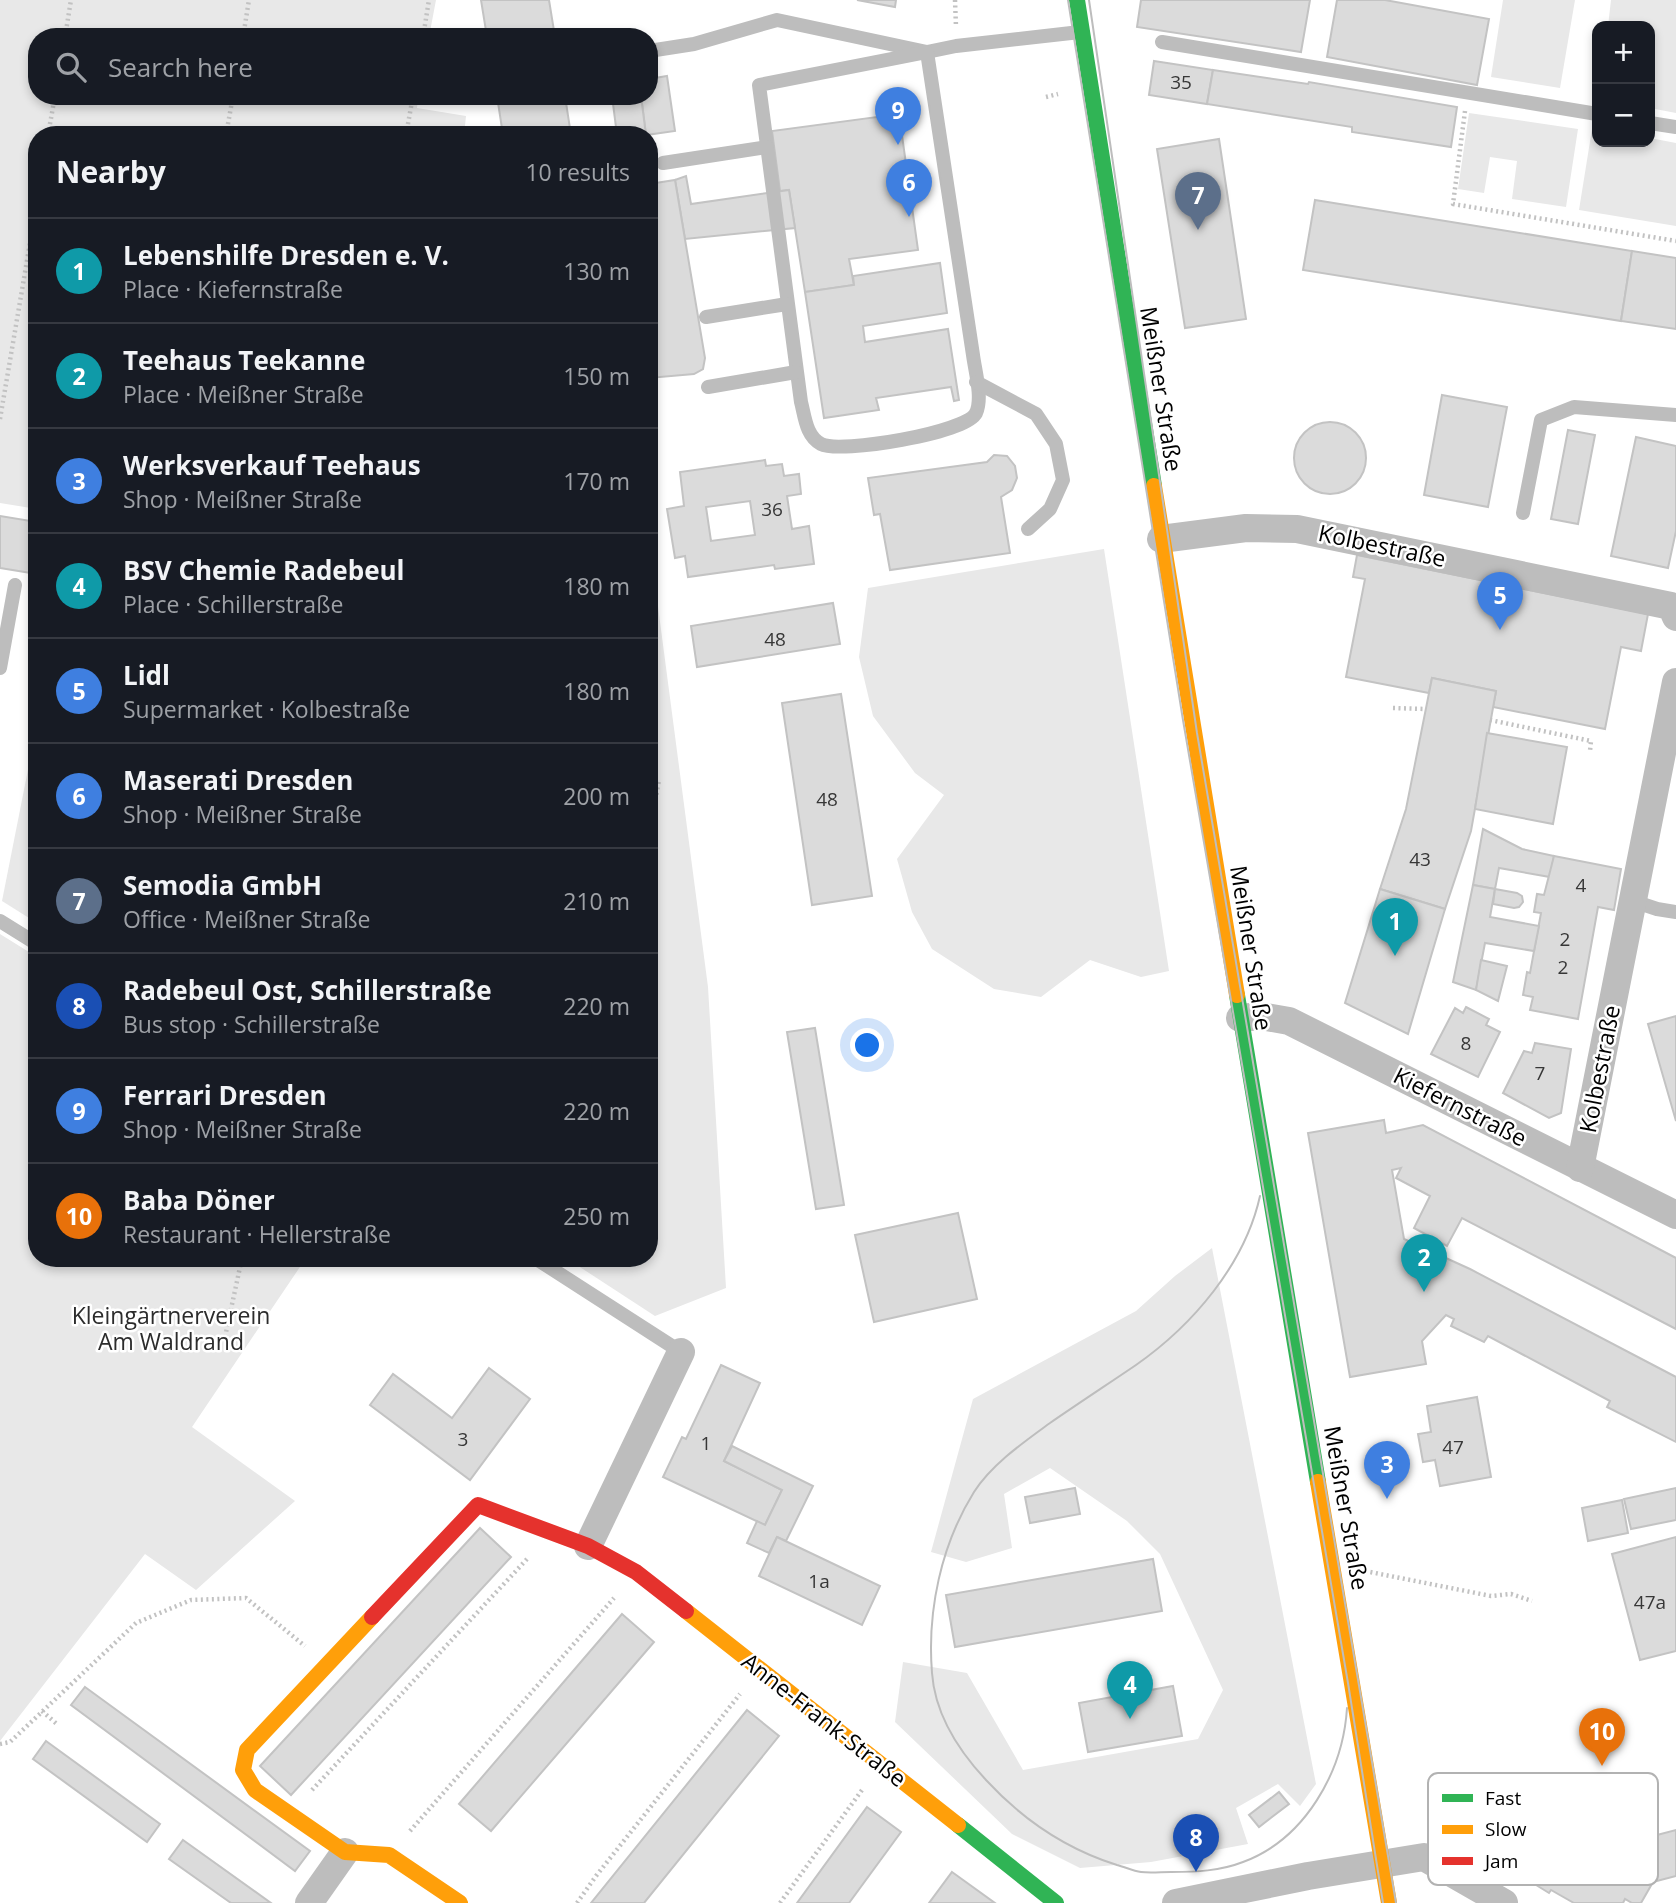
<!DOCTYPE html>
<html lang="en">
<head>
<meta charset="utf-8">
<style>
  :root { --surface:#171b24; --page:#242831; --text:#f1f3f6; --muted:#9ea1a6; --line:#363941; --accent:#ea580c }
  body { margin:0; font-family:"Open Sans",sans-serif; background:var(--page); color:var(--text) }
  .controls { position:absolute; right:21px; top:21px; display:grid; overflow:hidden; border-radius:14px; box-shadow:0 4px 10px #0003 }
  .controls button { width:63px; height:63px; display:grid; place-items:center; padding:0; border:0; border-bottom:2px solid var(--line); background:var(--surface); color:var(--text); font:35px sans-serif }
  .you { position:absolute; left:868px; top:1046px; width:24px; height:24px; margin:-18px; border:5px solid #fff; border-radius:50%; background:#1a73e8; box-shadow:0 0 0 10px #1a73e833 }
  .badge { display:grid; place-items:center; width:46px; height:46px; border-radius:50%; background:var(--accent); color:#fff; font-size:23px; font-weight:700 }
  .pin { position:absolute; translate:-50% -58px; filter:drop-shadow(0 2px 4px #0008) }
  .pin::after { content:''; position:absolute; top:37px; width:24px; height:21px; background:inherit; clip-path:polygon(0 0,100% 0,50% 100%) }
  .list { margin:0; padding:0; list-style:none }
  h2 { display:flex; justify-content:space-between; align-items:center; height:91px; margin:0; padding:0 28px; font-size:30px }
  h2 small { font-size:23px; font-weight:400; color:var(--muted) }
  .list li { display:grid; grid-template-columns:46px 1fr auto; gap:21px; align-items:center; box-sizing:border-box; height:105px; padding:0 28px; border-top:2px solid var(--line) }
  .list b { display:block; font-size:26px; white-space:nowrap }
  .list p { margin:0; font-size:23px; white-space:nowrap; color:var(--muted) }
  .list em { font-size:23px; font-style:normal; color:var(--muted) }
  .icon { flex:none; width:38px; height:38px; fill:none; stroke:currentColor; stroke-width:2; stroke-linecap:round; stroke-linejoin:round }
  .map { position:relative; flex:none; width:1676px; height:1903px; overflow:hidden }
  .search { position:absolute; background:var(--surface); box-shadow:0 4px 10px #0003; left:28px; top:28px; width:630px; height:77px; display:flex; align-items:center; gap:18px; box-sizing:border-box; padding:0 24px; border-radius:28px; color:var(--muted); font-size:26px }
  .panel { position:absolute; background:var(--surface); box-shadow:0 4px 10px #0003; left:28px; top:126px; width:630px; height:1141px; border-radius:28px }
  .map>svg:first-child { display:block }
</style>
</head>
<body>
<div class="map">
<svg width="1676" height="1903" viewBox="0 0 1676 1903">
  <rect width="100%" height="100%" fill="#fff"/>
  <!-- green -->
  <g fill="#e8e8e8">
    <path d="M 0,0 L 436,0 L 429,37 L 37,37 L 37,96 L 418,96 L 417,108 L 466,116 L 464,135 L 37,135 L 37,509 L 0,503 Z"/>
    <path d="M 1503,0 L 1575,0 L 1560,88 L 1491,77 Z"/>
    <path d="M 1611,0 L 1676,0 L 1676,113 L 1650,108 L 1650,26 L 1608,26 Z"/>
    <path d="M 1469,113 L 1578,129 L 1566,207 L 1512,199 L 1517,161 L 1490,157 L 1484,193 L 1458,189 Z"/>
    <path d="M 1592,129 L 1597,130 L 1597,142 L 1650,142 L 1650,138 L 1676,143 L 1676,226 L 1579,210 Z"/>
    <path d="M 649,538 L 708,987 L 726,1288 L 655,1316 L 566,1258 L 649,1258 Z"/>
    <path d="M 1104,549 L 1169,971 L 1141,977 L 1090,960 L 1041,997 L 994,989 L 932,949 L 912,912 L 897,859 L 944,795 L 915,773 L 873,716 L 859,657 L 868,588 Z"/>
    <path d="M 37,724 L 37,923 L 2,901 Z"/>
    <path d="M 0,934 L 37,957 L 37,1258 L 306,1258 L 192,1427 L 295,1501 L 196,1590 L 145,1554 L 0,1741 Z"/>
    <path d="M 1212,1248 L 1316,1784 L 1300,1806 L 1278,1784 L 1236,1808 L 1248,1844 L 1151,1862 L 1080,1868 L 1012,1834 L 895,1722 L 903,1662 L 967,1673 L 1023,1770 L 1198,1739 L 1223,1690 L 1160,1554 L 1127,1521 L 1050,1468 L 1004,1494 L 1012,1548 L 966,1562 L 931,1552 L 973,1399 L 1136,1311 L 1175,1276 Z"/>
  </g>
  <!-- building -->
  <g fill="#dbdbdb" stroke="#c3c3c3" stroke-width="2" fill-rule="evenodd">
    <path d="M 481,0 L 549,0 L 555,37 L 487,37 Z"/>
    <path d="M 857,0 L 896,0 L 895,7 Z"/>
    <path d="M 1141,0 L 1310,0 L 1301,52 L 1137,27 Z"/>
    <path d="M 1337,0 L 1385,0 L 1489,19 L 1477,85 L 1327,57 Z"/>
    <path d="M 1154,61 L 1213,70 L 1207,104 L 1149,95 Z"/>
    <path d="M 1213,70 L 1308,84 L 1309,82 L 1457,107 L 1451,147 L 1352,132 L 1352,127 L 1207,104 Z"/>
    <path d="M 667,76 L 675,131 L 646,135 L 641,96 L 649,96 L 649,79 Z"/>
    <path d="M 497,96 L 565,96 L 571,135 L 503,135 Z"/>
    <path d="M 612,96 L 641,96 L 646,135 L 617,135 Z"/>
    <path d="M 899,114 L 918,250 L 849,259 L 854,285 L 805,292 L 789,190 L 780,191 L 772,131 Z"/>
    <path d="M 1219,139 L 1246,319 L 1185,328 L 1157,149 Z"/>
    <path d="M 686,176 L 691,204 L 789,190 L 795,228 L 685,239 L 675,180 Z"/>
    <path d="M 675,180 L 705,358 L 703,369 L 694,374 L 649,378 L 649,184 Z"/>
    <path d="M 1315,200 L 1632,251 L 1621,321 L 1303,270 Z"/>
    <path d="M 1632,251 L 1676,258 L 1676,329 L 1621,321 Z"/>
    <path d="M 940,263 L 947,313 L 863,326 L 865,342 L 948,329 L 959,400 L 954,401 L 951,387 L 876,398 L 879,410 L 824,418 L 805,292 L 854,285 L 853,276 Z"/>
    <path d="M 1442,395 L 1507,407 L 1488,507 L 1424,495 Z"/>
    <circle cx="1330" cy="458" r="36"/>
    <path d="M 1568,430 L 1595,435 L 1578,524 L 1551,519 Z"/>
    <path d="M 1636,437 L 1676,446 L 1676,531 L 1668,568 L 1611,556 Z"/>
    <path d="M 994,455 L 1007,456 L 1015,466 L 1017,478 L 1012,490 L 1001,497 L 1010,553 L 890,570 L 880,514 L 874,515 L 868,478 L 987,462 Z"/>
    <path d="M 765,460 L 766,466 L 782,464 L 784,476 L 799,474 L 801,494 L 787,496 L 792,529 L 809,526 L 814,564 L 775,569 L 774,565 L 688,577 L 685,556 L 675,558 L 667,509 L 684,506 L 680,472 ZM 750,501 L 755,535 L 711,541 L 706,507 Z"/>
    <path d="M 0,516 L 37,522 L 37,574 L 0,568 Z"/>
    <path d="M 1357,555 L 1648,614 L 1641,651 L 1621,647 L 1605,729 L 1493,707 L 1496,691 L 1432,678 L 1429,693 L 1346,677 L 1365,579 L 1353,577 Z"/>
    <path d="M 833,603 L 840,644 L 697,667 L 691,626 Z"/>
    <path d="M 1432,678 L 1496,691 L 1471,831 L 1445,909 L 1380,889 L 1406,809 Z"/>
    <path d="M 841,694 L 872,896 L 812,905 L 782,703 Z"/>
    <path d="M 1487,733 L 1567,747 L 1553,824 L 1475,809 Z"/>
    <path d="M 1483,829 L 1522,849 L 1554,856 L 1550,877 L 1499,868 L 1495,889 L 1473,885 Z"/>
    <path d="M 1554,856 L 1621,869 L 1614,910 L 1598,907 L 1578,1019 L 1530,1010 L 1533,997 L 1523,995 L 1527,972 L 1530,973 L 1541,913 L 1534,912 L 1537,894 L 1544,895 Z"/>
    <path d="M 1473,885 L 1495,889 L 1490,917 L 1539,926 L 1534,951 L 1485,943 L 1476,990 L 1453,982 Z"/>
    <path d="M 1380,889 L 1445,909 L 1408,1034 L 1345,1003 Z"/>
    <path d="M 1495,889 L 1517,893 L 1522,896 L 1523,902 L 1519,907 L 1514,908 L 1493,904 Z"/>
    <path d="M 1481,960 L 1507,966 L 1498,1001 L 1476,990 Z"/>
    <path d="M 1466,1007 L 1489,1019 L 1486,1025 L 1500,1032 L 1478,1077 L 1431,1054 L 1455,1008 L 1463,1013 Z"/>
    <path d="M 1676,1016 L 1676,1121 L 1648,1024 Z"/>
    <path d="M 815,1028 L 844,1205 L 816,1209 L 787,1032 Z"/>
    <path d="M 1535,1043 L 1571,1049 L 1561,1113 L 1549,1118 L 1503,1093 L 1524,1051 L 1532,1053 Z"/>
    <path d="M 1384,1120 L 1386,1133 L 1423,1125 L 1676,1258 L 1676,1329 L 1462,1218 L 1447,1246 L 1414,1228 L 1430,1196 L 1396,1178 L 1401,1168 L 1392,1170 L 1404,1239 L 1470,1269 L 1676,1377 L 1676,1442 L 1607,1407 L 1610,1401 L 1488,1336 L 1484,1342 L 1451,1326 L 1454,1319 L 1446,1315 L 1422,1341 L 1426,1364 L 1350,1377 L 1308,1133 Z"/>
    <path d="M 958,1213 L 977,1299 L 874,1322 L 855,1235 Z"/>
    <path d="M 721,1365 L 760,1383 L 724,1461 L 782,1490 L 765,1525 L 663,1477 L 682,1437 L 686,1439 Z"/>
    <path d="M 489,1368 L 530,1399 L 470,1480 L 370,1405 L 393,1374 L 452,1418 Z"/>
    <path d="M 1477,1397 L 1491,1477 L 1440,1486 L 1435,1460 L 1423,1462 L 1418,1434 L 1431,1432 L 1427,1406 Z"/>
    <path d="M 732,1446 L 813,1486 L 786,1541 L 777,1537 L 769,1553 L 747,1543 L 757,1521 L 765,1525 L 782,1490 L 724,1461 Z"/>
    <path d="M 1075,1488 L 1080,1514 L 1030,1523 L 1025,1497 Z"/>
    <path d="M 1676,1488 L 1676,1520 L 1631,1529 L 1624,1499 Z"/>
    <path d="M 1622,1500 L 1628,1533 L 1588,1541 L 1582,1508 Z"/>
    <path d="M 480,1528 L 511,1557 L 291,1795 L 260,1766 Z"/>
    <path d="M 777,1537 L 880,1586 L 862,1625 L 759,1576 Z"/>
    <path d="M 1676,1537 L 1676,1651 L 1640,1660 L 1612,1554 Z"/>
    <path d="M 1153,1559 L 1162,1611 L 955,1647 L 946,1595 Z"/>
    <path d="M 622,1614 L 654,1642 L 491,1831 L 459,1804 Z"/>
    <path d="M 1173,1686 L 1182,1736 L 1088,1752 L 1079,1703 Z"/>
    <path d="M 85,1687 L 310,1851 L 295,1871 L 71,1705 Z"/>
    <path d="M 747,1710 L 779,1736 L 644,1903 L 591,1903 Z"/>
    <path d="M 46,1741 L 160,1824 L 147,1842 L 33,1759 Z"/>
    <path d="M 1495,1776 L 1496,1781 L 1589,1834 L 1587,1838 L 1623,1859 L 1629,1850 L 1627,1842 L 1641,1838 L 1653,1882 L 1641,1903 L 1632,1903 L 1625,1899 L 1623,1903 L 1574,1903 L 1551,1890 L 1549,1893 L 1528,1880 L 1548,1847 L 1544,1845 L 1547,1841 L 1471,1795 L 1469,1779 Z"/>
    <path d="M 1643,1788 L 1657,1835 L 1676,1830 L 1676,1876 L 1653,1882 L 1641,1838 L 1612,1846 L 1598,1799 Z"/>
    <path d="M 1279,1792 L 1289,1804 L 1259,1827 L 1249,1815 Z"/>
    <path d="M 867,1807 L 901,1832 L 849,1903 L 797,1903 Z"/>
    <path d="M 183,1840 L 271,1903 L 231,1903 L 169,1859 Z"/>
    <path d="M 952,1872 L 995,1903 L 929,1903 Z"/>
  </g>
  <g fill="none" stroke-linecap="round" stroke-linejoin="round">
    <!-- path -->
    <g stroke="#c2c2c2" stroke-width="4.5" stroke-dasharray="2 3.5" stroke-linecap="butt">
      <path d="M 955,0 L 956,27"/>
      <path d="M 65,37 L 71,0"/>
      <path d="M 243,37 L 249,0"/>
      <path d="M 423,37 L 429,0"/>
      <path d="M 1046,97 L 1058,94"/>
      <path d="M 1465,111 L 1453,204 L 1676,241"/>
      <path d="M 48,135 L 55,96"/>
      <path d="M 226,135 L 233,96"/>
      <path d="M 406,135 L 413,96"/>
      <path d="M 0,419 L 37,202"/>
      <path d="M 1393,708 L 1426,709"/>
      <path d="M 1490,720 L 1591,741 L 1590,751"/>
      <path d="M 649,838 L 659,780"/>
      <path d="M 225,1337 L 242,1258"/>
      <path d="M 1365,1571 L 1491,1596 L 1511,1594 L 1532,1601"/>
      <path d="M 42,1711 L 58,1725"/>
      <path d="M 0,1744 L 10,1742 L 136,1623 L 191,1600 L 246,1598 L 305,1646"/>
      <path d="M 312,1790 L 528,1558"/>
      <path d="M 410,1831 L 614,1598"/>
      <path d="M 577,1903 L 596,1876 L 740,1694"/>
      <path d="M 780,1903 L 862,1790"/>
    </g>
    <!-- lane -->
    <g stroke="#bdbdbd" stroke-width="14">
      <path d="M 1162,42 L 1597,114"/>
      <path d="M 649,51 L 694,44 L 777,20 L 927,52 L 956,46 L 1080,32"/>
      <path d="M 927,52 L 973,355 C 975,371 983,398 976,413 C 966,433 840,454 821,444 C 806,436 805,417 801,402 L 759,85 Z"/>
      <path d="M 1650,123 L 1676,127"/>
      <path d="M 663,163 L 767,147"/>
      <path d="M 706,317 L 787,304"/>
      <path d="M 976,382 L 1036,414 L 1056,444 L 1063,480 L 1050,509 L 1028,529"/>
      <path d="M 708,387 L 796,372"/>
      <path d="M 1523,513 L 1541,420 L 1574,407 L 1676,415"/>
      <path d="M 0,668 L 15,585"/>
      <path d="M 1633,901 L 1657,909 L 1676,912"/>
      <path d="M 0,921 L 37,944"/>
      <path d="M 535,1258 L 681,1352"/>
    </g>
    <!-- street -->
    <g stroke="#bdbdbd" stroke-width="28">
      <path d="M 1161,539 L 1246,528 L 1297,529 L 1671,606 L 1676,617"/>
      <path d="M 1240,1018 L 1261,1016 L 1289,1021 L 1676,1215"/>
      <path d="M 1580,1168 L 1676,682"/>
      <path d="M 588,1546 L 681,1352"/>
      <path d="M 309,1903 L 345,1852"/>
      <path d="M 1176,1903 L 1308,1876 L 1424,1857 L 1504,1903"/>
    </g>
    <!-- fast -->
    <g stroke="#30b455" stroke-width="16">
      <path d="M 1077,0 L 1154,486"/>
      <path d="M 1237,995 L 1318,1482"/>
      <path d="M 958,1825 L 1056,1903"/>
    </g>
    <!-- slow -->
    <g stroke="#ff9f0a" stroke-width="16">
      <path d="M 1154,486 L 1237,995"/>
      <path d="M 1318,1482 L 1389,1903"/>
      <path d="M 686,1611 L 958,1825"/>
      <path d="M 372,1617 L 247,1750 L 243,1770 L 255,1790 L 345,1852 L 389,1855 L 460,1903"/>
    </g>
    <!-- jam -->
    <path stroke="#e5322d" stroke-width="16" d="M 372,1617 L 478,1505 L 588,1546 L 636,1572 L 686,1611"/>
    <!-- tram -->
    <g stroke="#bdbdbd" stroke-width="2">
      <path d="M 1068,0 L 1183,720 L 1348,1683 L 1383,1903"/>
      <path d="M 1089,0 L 1197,733 L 1396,1903"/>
      <path d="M 1260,1196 C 1245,1264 1193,1325 1136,1365 C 1108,1384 1079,1403 1050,1423 C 1024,1442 992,1464 974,1492 C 941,1545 927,1611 932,1673 C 935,1715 958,1750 986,1780 C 1022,1819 1066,1849 1117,1865 C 1125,1867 1133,1871 1141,1872 C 1150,1873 1161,1872 1171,1872 C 1196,1872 1220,1871 1243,1862 C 1305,1839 1343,1772 1347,1708"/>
    </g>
  </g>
  <g text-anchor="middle" stroke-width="5" stroke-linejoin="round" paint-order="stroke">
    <!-- number labels -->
    <g font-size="19" fill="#373737">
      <text x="1181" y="89">35</text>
      <text x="772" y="516">36</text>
      <text x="775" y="646">48</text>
      <text x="827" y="806">48</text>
      <text x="1420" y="866">43</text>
      <text x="1581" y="892">4</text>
      <text x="1565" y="946">2</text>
      <text x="1563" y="974">2</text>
      <text x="1466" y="1050">8</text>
      <text x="1540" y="1080">7</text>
      <text x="463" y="1446">3</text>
      <text x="706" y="1450">1</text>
      <text x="1453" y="1454">47</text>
      <text x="819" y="1588">1a</text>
      <text x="1650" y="1609">47a</text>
    </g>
    <!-- street labels -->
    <g font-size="23" fill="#000" stroke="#fff">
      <text transform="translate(1161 389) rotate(81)" y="8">Meißner Straße</text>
      <text transform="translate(1382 546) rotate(12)" y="8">Kolbestraße</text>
      <text transform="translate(1251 948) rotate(81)" y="8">Meißner Straße</text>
      <text transform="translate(1600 1069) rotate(-79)" y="8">Kolbestraße</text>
      <text transform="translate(1460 1107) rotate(27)" y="8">Kiefernstraße</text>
      <text transform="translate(1346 1508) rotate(80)" y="8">Meißner Straße</text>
      <text transform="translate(824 1720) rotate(38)" y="8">Anne-Frank-Straße</text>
    </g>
    <!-- park labels -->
    <g font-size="23" fill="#2c2c2c" stroke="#fff">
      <text x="171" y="1324">Kleingärtnerverein<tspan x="171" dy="26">Am Waldrand</tspan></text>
    </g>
  </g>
  <!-- legend -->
  <rect x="1428" y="1773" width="230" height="112" rx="10" fill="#fff" stroke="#b2b2b2" stroke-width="2"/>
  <rect x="1442" y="1794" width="31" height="8" fill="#30b455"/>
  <rect x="1442" y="1825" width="31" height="9" fill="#ff9f0a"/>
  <rect x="1442" y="1857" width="31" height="8" fill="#e5322d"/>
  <g font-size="19" fill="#000">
    <text x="1485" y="1805">Fast</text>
    <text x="1485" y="1836">Slow</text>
    <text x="1485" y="1868">Jam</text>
  </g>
</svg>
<div class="controls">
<button>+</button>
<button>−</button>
</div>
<div class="you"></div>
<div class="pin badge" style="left:1395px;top:956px;background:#0f9aa8">1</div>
<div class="pin badge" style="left:1424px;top:1292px;background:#0f9aa8">2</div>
<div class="pin badge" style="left:1387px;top:1499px;background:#3f7fe0">3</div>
<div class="pin badge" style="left:1130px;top:1719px;background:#0f9aa8">4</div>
<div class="pin badge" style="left:1500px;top:630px;background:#3f7fe0">5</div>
<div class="pin badge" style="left:909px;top:217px;background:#3f7fe0">6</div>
<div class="pin badge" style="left:1198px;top:230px;background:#5c6f8a">7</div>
<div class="pin badge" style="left:1196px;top:1872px;background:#1a4fb4">8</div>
<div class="pin badge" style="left:898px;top:145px;background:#3f7fe0">9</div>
<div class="pin badge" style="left:1602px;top:1766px;background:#e8710a">10</div>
<div class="search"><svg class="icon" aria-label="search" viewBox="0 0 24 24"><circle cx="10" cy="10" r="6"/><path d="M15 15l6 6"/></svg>Search here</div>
<section class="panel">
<h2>Nearby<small>10 results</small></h2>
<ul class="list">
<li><span class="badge" style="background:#0f9aa8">1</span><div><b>Lebenshilfe Dresden e. V.</b><p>Place · Kiefernstraße</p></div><em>130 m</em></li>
<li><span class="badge" style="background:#0f9aa8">2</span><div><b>Teehaus Teekanne</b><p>Place · Meißner Straße</p></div><em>150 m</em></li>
<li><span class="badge" style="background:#3f7fe0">3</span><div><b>Werksverkauf Teehaus</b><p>Shop · Meißner Straße</p></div><em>170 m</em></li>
<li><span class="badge" style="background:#0f9aa8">4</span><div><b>BSV Chemie Radebeul</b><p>Place · Schillerstraße</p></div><em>180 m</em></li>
<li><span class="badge" style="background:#3f7fe0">5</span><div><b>Lidl</b><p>Supermarket · Kolbestraße</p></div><em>180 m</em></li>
<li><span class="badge" style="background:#3f7fe0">6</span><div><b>Maserati Dresden</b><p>Shop · Meißner Straße</p></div><em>200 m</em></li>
<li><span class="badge" style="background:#5c6f8a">7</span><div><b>Semodia GmbH</b><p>Office · Meißner Straße</p></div><em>210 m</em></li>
<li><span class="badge" style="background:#1a4fb4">8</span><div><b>Radebeul Ost, Schillerstraße</b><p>Bus stop · Schillerstraße</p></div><em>220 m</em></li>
<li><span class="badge" style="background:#3f7fe0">9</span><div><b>Ferrari Dresden</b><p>Shop · Meißner Straße</p></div><em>220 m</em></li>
<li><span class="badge" style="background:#e8710a">10</span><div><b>Baba Döner</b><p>Restaurant · Hellerstraße</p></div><em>250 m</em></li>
</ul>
</section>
</div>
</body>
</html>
